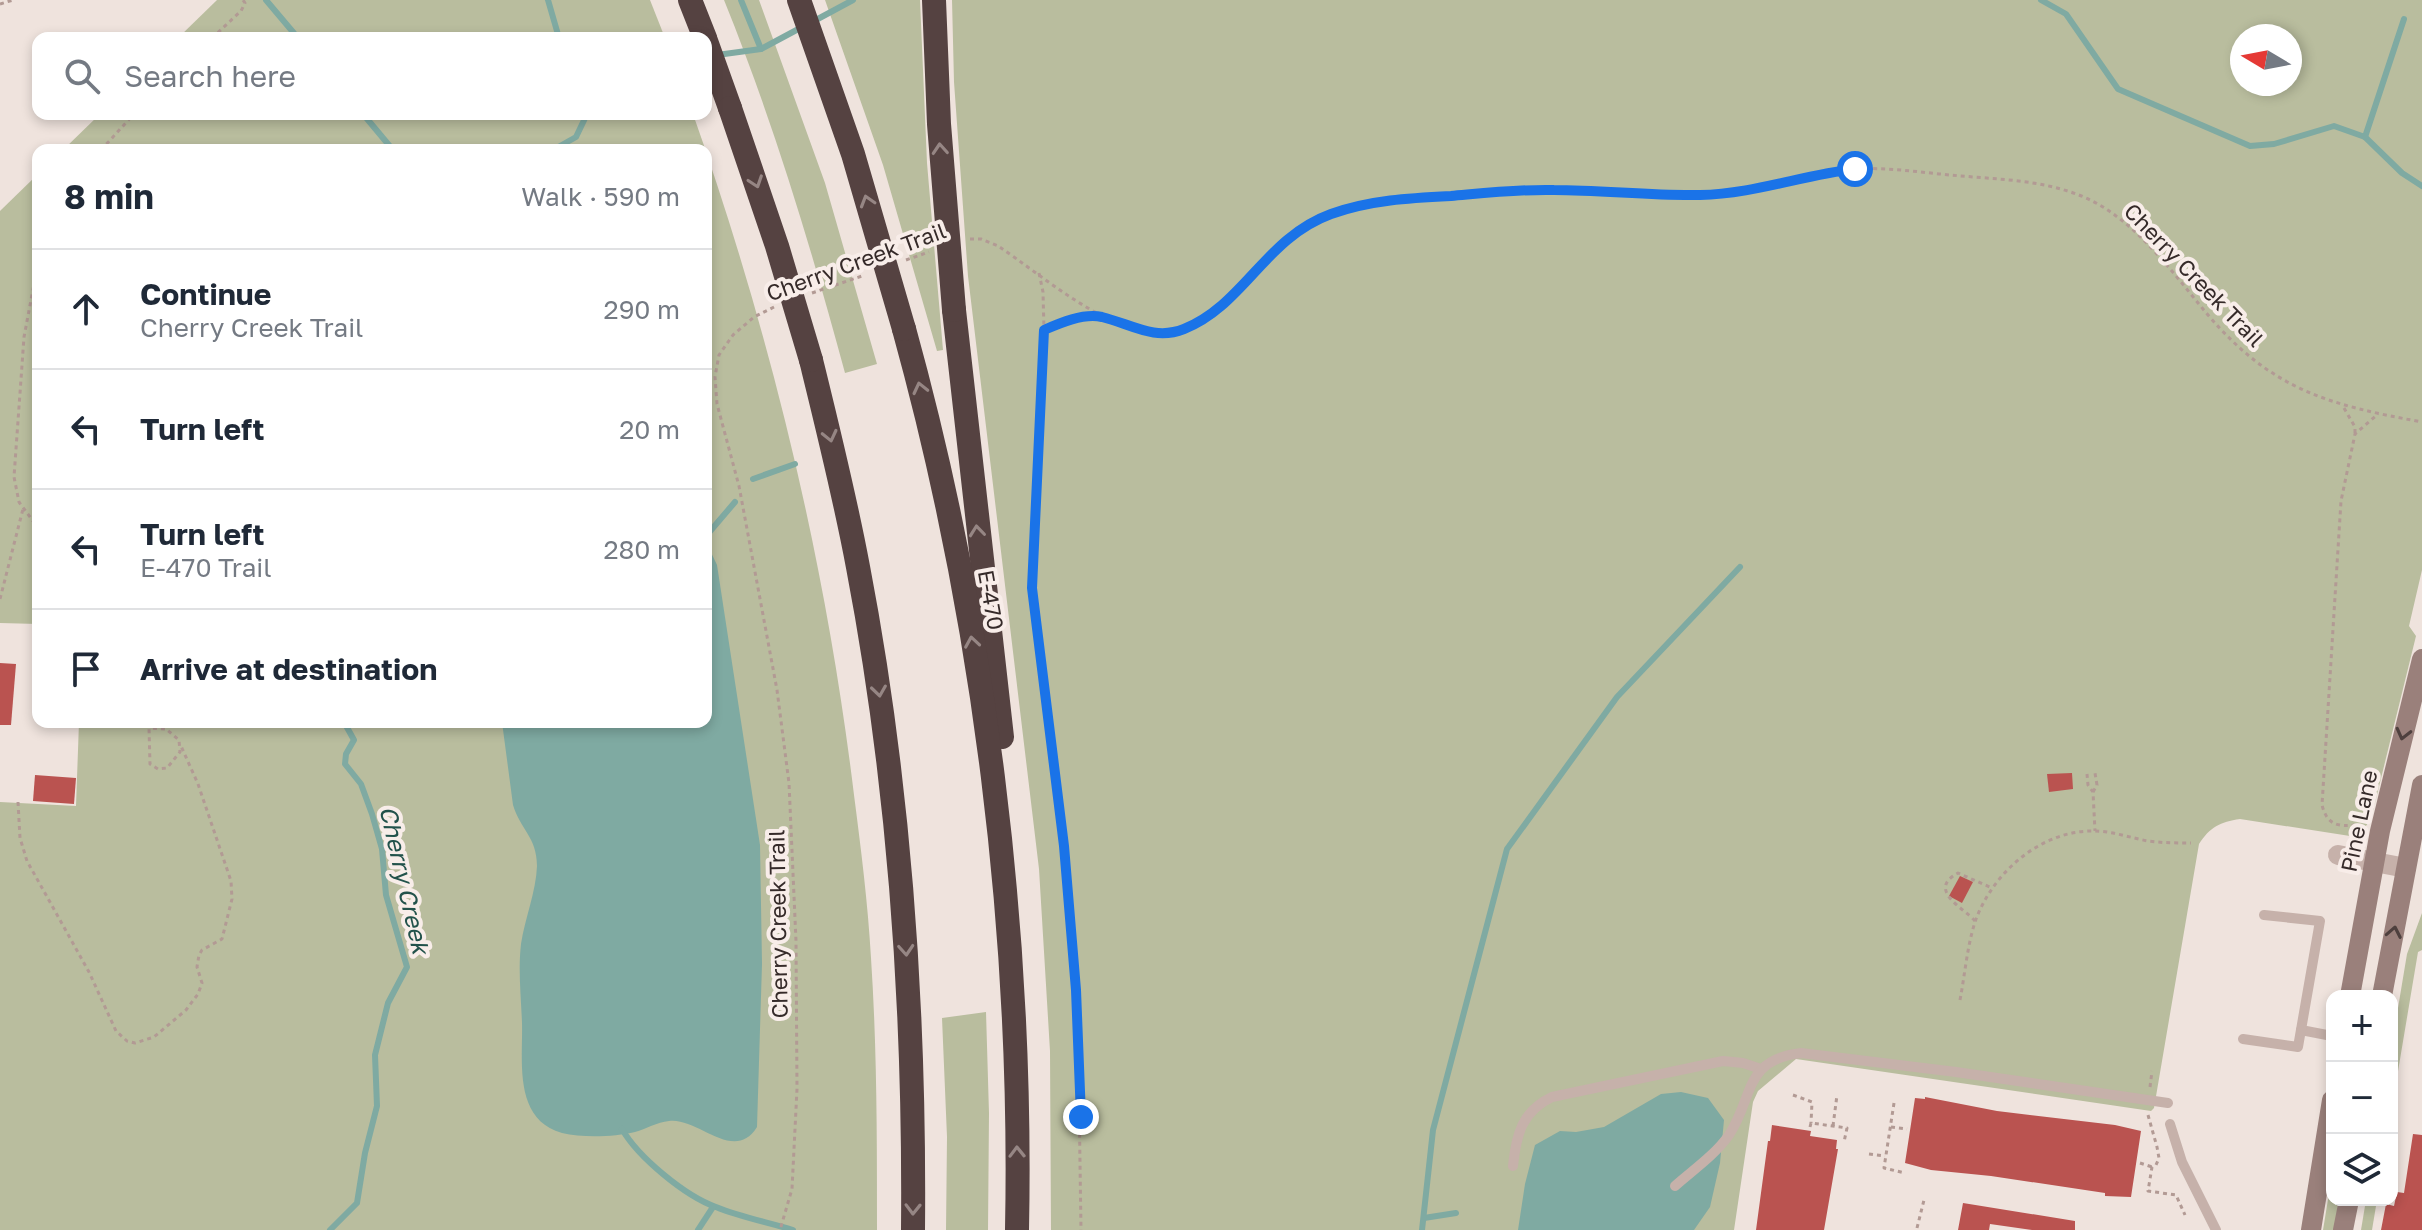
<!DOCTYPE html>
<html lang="en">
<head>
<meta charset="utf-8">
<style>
  :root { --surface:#fff; --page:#f2f2f3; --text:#1f2937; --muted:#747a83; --line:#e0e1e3 }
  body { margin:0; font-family:"Golos Text",sans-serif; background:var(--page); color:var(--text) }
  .controls { position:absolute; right:24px; bottom:24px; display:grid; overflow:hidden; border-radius:16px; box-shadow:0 4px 12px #0003 }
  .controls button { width:72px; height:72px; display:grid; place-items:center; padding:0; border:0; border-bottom:2px solid var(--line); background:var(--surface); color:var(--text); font:40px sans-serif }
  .compass { position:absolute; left:2230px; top:24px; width:72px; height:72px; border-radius:50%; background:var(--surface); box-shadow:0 4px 12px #0003; rotate:280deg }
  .stop { position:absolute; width:24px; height:24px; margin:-18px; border:6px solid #1a73e8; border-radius:50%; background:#fff }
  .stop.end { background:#1a73e8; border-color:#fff; box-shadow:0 2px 8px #0008 }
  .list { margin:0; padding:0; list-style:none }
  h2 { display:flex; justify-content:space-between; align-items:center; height:104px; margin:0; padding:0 32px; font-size:34px }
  h2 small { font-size:26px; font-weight:400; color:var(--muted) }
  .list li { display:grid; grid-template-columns:52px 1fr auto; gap:24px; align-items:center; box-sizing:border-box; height:120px; padding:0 32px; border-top:2px solid var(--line) }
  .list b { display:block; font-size:30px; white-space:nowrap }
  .list p { margin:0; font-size:26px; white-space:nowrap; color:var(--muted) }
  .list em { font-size:26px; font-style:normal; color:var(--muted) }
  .icon { flex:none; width:44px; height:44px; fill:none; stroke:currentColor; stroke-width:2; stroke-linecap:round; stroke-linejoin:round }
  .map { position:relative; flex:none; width:2422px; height:1230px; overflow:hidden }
  .search { position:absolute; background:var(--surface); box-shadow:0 4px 12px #0003; left:32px; top:32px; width:680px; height:88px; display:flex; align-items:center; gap:20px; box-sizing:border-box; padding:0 28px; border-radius:16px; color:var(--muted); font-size:30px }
  .panel { position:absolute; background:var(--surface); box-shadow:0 4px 12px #0003; left:32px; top:144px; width:680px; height:584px; border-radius:16px }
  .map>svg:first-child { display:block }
</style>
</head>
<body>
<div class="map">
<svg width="2422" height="1230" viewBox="0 0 2422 1230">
  <rect width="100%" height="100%" fill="#efe3dd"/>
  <!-- green -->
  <g fill="#b9bd9e" fill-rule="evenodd">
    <path d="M 217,0 L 650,0 L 665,38 L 178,38 Z"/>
    <path d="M 724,0 L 759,0 L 825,183 L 877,364 L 845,373 C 811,247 773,121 724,0 Z"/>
    <path d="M 825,0 L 920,0 L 927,163 L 943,350 L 937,351 L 883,165 Z"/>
    <path d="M 952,0 L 2422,0 L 2422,570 L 2409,626 L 2416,636 L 2371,819 L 2363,830 L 2350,836 L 2240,819 C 2220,822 2210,827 2199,844 L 2154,1108 L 2151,1111 L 1796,1059 L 1758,1091 L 1753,1102 L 1734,1230 L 1051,1230 L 1050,1051 L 1039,869 L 968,276 L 954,82 ZM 2242,36 L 2290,36 L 2290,84 L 2242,84 Z"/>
    <path d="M 100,114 L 693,114 C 771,335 826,563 854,795 C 861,849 868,904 871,958 C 877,1048 877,1139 877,1230 L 0,1230 L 0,802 L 76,806 L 79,722 L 706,722 L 706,150 L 63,150 Z"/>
    <path d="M 38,174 L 38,624 L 0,623 L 0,211 Z"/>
    <path d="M 2422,913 L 2422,950 L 2418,952 L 2392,1107 L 2392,1044 L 2407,954 Z"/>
    <path d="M 986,1012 L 989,1113 L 988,1230 L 946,1230 L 947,1137 L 942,1018 Z"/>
    <path d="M 2332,1175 L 2332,1200 L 2339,1200 L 2334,1230 L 2323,1230 Z"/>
    <path d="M 2366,1200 L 2377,1200 L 2372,1230 L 2361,1230 Z"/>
  </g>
  <!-- water -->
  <g fill="#7faaa2">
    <path d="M 706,542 L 717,565 L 760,845 L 762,964 L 757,1127 C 734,1164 698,1117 669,1121 C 657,1122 646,1129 635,1132 C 614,1137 583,1138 562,1133 C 513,1119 523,1061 522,1023 C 521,996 518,970 521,944 C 525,918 536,892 537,866 C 537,837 520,829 513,805 L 502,722 L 706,722 Z"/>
    <path d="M 1681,1092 L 1708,1098 L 1724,1120 L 1720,1163 L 1710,1207 L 1694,1230 L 1518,1230 L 1525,1184 L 1535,1145 L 1560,1131 L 1576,1132 L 1604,1127 L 1661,1094 Z"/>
  </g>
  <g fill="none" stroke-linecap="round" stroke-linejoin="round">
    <!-- stream -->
    <g stroke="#7faaa2" stroke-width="6">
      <path d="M 266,0 L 298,38"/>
      <path d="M 548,0 L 559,38"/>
      <path d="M 741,0 L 761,49"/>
      <path d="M 2041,0 L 2066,14 L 2118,89 L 2250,146 L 2274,144 L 2334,126 L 2365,137 L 2402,173 L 2422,186"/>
      <path d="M 814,21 L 853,0"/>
      <path d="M 717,55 L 761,49 L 804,26"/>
      <path d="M 363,114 L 393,150"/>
      <path d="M 2365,137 L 2404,19"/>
      <path d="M 553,150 L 576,137 L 587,114"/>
      <path d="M 753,479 L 795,464"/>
      <path d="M 706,536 L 735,502"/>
      <path d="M 622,1129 C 638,1157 685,1196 716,1207 C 740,1217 767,1222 793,1230"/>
      <path d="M 1424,1218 L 1456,1213"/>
      <path d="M 330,1230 L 357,1203 L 365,1153 L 377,1106 L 375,1055 L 388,1003 L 407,967 L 386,895 L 382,849 L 372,814 L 361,784 L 345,764 L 346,754 L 354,740 L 344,722"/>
      <path d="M 698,1230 L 713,1207"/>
      <path d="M 1422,1230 L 1433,1130 L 1507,849 L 1617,697 L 1740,567"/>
    </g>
  </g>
  <!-- building -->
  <g fill="#ba5350">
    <path d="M 0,663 L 16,664 L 11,725 L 0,725 Z"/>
    <path d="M 2072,773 L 2073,789 L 2049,792 L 2047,774 Z"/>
    <path d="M 35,775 L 76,778 L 74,804 L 33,801 Z"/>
    <path d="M 1960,876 L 1973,882 L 1962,903 L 1949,896 Z"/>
    <path d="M 1925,1097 L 1997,1111 L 2115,1125 L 2141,1131 L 2131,1197 L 2105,1196 L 2105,1193 L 1991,1176 L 1931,1170 L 1905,1163 L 1915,1098 L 1925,1099 Z"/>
    <path d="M 1772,1125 L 1811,1131 L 1810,1136 L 1837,1140 L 1836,1149 L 1838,1149 L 1824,1230 L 1756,1230 L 1768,1141 L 1770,1141 Z"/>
    <path d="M 2413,1134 L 2422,1135 L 2422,1230 L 2381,1230 L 2386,1204 L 2394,1206 L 2397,1192 L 2404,1193 Z"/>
    <path d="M 1963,1203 L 2075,1221 L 2075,1230 L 2032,1230 L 1990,1224 L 1989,1230 L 1958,1230 Z"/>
  </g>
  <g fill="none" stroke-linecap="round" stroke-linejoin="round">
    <!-- path -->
    <g stroke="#b29a94" stroke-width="3" stroke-dasharray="4 4" stroke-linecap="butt">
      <path d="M 0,4 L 13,0"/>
      <path d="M 212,38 L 241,11 L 245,3 L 243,0"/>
      <path d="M 101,150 L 134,114"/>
      <path d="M 970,239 L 981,239 L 998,246 C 1042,275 1110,336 1164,333 C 1220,329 1247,269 1287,238 C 1303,225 1323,216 1343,210 C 1379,199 1416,198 1453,195 C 1493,193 1532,189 1572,190 C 1614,191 1656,196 1699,195 C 1752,195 1802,173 1855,169 C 1886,167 1918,172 1950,175 C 2001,180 2058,179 2103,207 C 2146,234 2176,277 2208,315 C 2272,390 2329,405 2422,422"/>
      <path d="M 906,260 L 929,252"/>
      <path d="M 38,263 L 24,337 L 14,477 L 19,502 L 38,528"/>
      <path d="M 1039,273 L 1043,292 L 1044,330 L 1032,588 L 1058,788 L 1070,908 L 1078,1029 L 1081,1230"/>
      <path d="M 812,293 L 865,275"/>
      <path d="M 774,307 L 754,317 L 733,335 L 719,355 L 715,377 L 717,404 L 739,486 L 777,690 L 789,783 L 796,941 L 797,1089 L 792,1189 L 780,1230"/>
      <path d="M 1045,330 L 1069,320 L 1099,316"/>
      <path d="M 2344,408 L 2355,427 L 2355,434"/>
      <path d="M 0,599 L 23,509"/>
      <path d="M 146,722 L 149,728 L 150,764 L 158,769 L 167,768 L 180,752 L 179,740 L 166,729 L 149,728"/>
      <path d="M 2087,774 L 2088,785 L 2093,792 L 2095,831"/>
      <path d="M 2093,792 L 2097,785 L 2095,773"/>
      <path d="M 18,802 L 20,838 L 27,861 L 89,972 L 116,1031 L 127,1041 L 135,1043 L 154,1037 L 186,1010 L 198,994 L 202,983 L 197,967 L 199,955 L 202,950 L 222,939 L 232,899 L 231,881 L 198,784 L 181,746"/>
      <path d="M 2356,825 C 2338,827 2327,825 2322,805 L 2341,501 L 2355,434 L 2378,414"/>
      <path d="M 1975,921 C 1964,908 1926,890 1958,873 L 1992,888"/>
      <path d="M 1960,1000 C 1965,974 1967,947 1975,922 C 1992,873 2041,830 2094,831 C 2112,831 2131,838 2148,841 C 2163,843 2177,843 2191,843"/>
      <path d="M 2150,1087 L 2152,1071"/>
      <path d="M 1793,1095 L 1812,1102 L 1811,1123"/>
      <path d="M 1894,1103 L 1884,1168 L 1905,1173"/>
      <path d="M 2148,1115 L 2157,1147 L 2159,1158 L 2156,1165 L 2152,1167 L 2148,1191 L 2176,1195 L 2185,1215"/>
      <path d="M 1833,1126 L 1837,1095"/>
      <path d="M 1810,1127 L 1811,1123 L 1847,1128 L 1844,1142"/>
      <path d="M 1891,1127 L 1907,1129"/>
      <path d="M 1869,1154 L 1885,1156"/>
      <path d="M 2140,1163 L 2152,1167"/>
      <path d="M 1917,1228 L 1924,1200"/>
    </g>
    <!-- lane -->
    <g stroke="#c6b1aa" stroke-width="10">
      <path d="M 2301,1030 L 2332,1036"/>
      <path d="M 2243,1039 L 2298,1047 L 2320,921 L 2264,915"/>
      <path d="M 2170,1124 L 2182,1162 L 2216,1230"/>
      <path d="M 1513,1166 C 1516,1135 1522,1111 1552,1097 L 1723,1061 L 1743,1063 L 1761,1069"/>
      <path d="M 1675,1186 C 1693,1170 1715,1155 1729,1135 C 1754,1097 1743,1060 1801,1053 L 1956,1072 L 2168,1103"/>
    </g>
    <!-- street -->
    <path stroke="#c6b1aa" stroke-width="20" d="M 2338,855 L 2406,868"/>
    <!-- secondary -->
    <g stroke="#9a807b" stroke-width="20">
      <path d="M 2350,996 L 2380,831 L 2422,659"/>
      <path d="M 2382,996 L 2422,785"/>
      <path d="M 2311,1230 L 2332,1100"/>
      <path d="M 2343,1230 L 2349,1200"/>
    </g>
    <!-- highway -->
    <g stroke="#554241" stroke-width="24">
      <path d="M 690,0 L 705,38"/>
      <path d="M 706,41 L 730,108"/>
      <path d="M 954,310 L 1002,737"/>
      <path d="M 904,329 C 984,618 1023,931 1017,1230"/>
      <path d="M 811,360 C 828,429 845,497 858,567 C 900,786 915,1008 913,1230"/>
    </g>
    <!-- highway-bridge -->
    <g stroke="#554241" stroke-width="24">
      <path d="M 799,0 L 853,154 L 904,329"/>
      <path d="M 934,0 L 939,124 L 954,310"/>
      <path d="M 730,108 L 777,246 L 811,360"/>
    </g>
  </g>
  <!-- one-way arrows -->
  <defs><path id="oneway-chevron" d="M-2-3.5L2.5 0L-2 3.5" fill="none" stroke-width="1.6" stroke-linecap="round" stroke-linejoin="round" transform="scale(2)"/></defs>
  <g stroke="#968684">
    <use href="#oneway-chevron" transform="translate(940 149) rotate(-94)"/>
    <use href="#oneway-chevron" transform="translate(756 182) rotate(71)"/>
    <use href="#oneway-chevron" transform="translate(867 201) rotate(-107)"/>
    <use href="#oneway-chevron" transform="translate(920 388) rotate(-103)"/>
    <use href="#oneway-chevron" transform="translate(830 436) rotate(77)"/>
    <use href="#oneway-chevron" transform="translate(977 531) rotate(-96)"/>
    <use href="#oneway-chevron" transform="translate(972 642) rotate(-99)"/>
    <use href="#oneway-chevron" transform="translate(879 691) rotate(82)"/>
    <use href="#oneway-chevron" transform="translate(906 950) rotate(86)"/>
    <use href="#oneway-chevron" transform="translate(1017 1152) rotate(-91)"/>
    <use href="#oneway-chevron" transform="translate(913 1209) rotate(91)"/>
  </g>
  <g stroke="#4e403e">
    <use href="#oneway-chevron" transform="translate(2403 734) rotate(104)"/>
    <use href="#oneway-chevron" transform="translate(2394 932) rotate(-79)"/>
  </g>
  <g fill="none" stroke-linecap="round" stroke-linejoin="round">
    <!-- route -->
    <path stroke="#1a73e8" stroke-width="10" d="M 1081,1117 L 1076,990 L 1064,846 L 1032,588 L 1044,330 C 1060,323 1083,313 1102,317 C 1131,324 1154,341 1184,329 C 1244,305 1265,238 1331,214 C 1370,200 1410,198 1451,196 C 1485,193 1520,189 1554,190 C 1603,190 1651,196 1700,195 C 1753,194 1803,175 1855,169"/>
  </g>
  <g text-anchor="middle" stroke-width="8" stroke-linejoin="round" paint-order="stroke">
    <!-- street labels -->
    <g font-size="22" fill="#352a29" stroke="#f8ede9">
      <text transform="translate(856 262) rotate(-20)" y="8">Cherry Creek Trail</text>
      <text transform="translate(2194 275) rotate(46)" y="8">Cherry Creek Trail</text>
      <text transform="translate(991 600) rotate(80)" y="8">E-470</text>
      <text transform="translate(2359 821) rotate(-78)" y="8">Pine Lane</text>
      <text transform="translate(778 924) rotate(-91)" y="8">Cherry Creek Trail</text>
    </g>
    <!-- water labels -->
    <g font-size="24" font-style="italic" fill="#22524b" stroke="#f8ede9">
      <text transform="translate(404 880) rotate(77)" y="8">Cherry Creek</text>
    </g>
  </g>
</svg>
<div class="controls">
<button>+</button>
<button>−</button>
<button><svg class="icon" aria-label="layers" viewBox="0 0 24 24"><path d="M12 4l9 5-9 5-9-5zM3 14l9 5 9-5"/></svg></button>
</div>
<svg class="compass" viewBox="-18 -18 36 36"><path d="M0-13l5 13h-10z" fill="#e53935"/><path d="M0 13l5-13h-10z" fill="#747a83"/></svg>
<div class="stop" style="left:1855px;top:169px"></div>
<div class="stop end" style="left:1081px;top:1117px"></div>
<div class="search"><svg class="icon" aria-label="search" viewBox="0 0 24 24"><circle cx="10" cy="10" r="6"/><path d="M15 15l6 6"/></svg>Search here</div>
<section class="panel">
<h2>8 min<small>Walk · 590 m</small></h2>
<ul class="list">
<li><svg class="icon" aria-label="ahead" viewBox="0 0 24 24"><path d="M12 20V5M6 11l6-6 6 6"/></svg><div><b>Continue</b><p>Cherry Creek Trail</p></div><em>290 m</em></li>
<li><svg class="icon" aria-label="left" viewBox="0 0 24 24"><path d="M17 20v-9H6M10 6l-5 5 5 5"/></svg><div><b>Turn left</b></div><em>20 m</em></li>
<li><svg class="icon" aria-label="left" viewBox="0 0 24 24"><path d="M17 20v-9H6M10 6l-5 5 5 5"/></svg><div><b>Turn left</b><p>E-470 Trail</p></div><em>280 m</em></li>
<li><svg class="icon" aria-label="arrive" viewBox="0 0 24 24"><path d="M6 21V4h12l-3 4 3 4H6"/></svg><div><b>Arrive at destination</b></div></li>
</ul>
</section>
</div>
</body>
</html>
